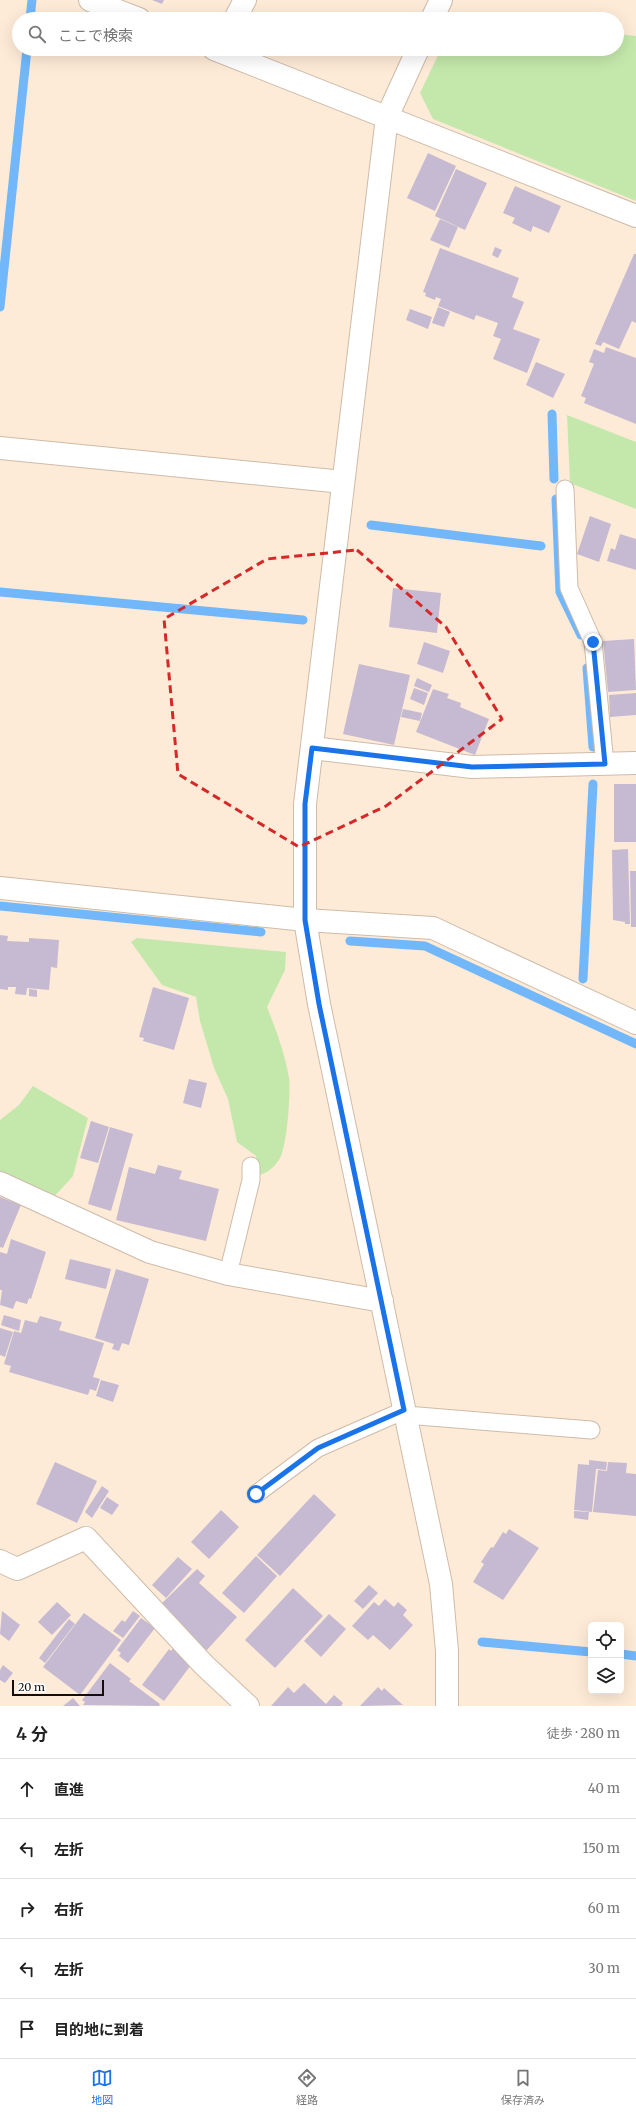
<!DOCTYPE html>
<html lang="ja">
<head>
<meta charset="utf-8">
<style>
  :root { --surface:#fff; --page:#f2f2f2; --text:#222; --muted:#767676; --line:#e0e0e0; --accent:#1a73e8 }
  body { margin:0; font-family:Merriweather,"Noto Sans JP",serif; background:var(--page); color:var(--text) }
  .controls { position:absolute; right:12px; bottom:12px; display:grid; overflow:hidden; border-radius:6px; box-shadow:0 4px 16px #0002 }
  .controls button { width:36px; height:36px; display:grid; place-items:center; padding:0; border:0; border-bottom:1px solid var(--line); background:var(--surface); color:var(--text); font:20px sans-serif }
  .scale { position:absolute; left:12px; bottom:10px; width:92px; box-sizing:border-box; padding-left:4px; border:2px solid #140e08; border-top:0; font-size:11px; line-height:14px; white-space:nowrap; color:#140e08; -webkit-text-stroke:3px #fff; paint-order:stroke }
  .stop { position:absolute; width:12px; height:12px; margin:-9px; border:3px solid #1a73e8; border-radius:50%; background:#fff }
  .stop.end { background:#1a73e8; border-color:#fff; box-shadow:0 1px 4px #0008 }
  .list { margin:0; padding:0; list-style:none }
  h2 { display:flex; justify-content:space-between; align-items:center; height:52px; margin:0; padding:0 16px; font-size:17px }
  h2 small { font-size:13px; font-weight:400; color:var(--muted) }
  .list li { display:grid; grid-template-columns:26px 1fr auto; gap:12px; align-items:center; box-sizing:border-box; height:60px; padding:0 16px; border-top:1px solid var(--line) }
  .list b { display:block; font-size:15px; white-space:nowrap }
  .list em { font-size:13px; font-style:normal; color:var(--muted) }
  .icon { flex:none; width:22px; height:22px; fill:none; stroke:currentColor; stroke-width:2; stroke-linecap:round; stroke-linejoin:round }
  .map { position:relative; flex:none; width:636px; height:1706px; overflow:hidden }
  .search { position:absolute; background:var(--surface); box-shadow:0 4px 16px #0002; left:12px; right:12px; top:12px; height:44px; display:flex; align-items:center; gap:10px; box-sizing:border-box; padding:0 14px; border-radius:22px; color:var(--muted); font-size:15px }
  .sheet { height:352px; background:var(--surface) }
  nav { display:flex; justify-content:space-around; align-items:center; box-sizing:border-box; height:56px; border-top:1px solid var(--line); background:var(--surface); font-size:11px; color:var(--muted) }
  nav a { display:grid; justify-items:center; gap:2px }
  nav .on { color:var(--accent) }
  .map>svg:first-child { display:block }
</style>
</head>
<body>
<div class="map">
<svg width="636" height="1706" viewBox="0 0 636 1706">
  <rect width="100%" height="100%" fill="#feebd7"/>
  <!-- green -->
  <g fill="#c4e8ac">
    <path d="M 617,34 L 636,36 L 636,201 L 433,119 L 420,93 L 441,49 L 617,49 Z"/>
    <path d="M 567,415 L 636,442 L 636,509 L 570,483 Z"/>
    <path d="M 137,938 L 286,952 L 285,970 L 267,1007 C 276,1030 285,1053 289,1078 C 291,1091 287,1149 279,1160 C 274,1167 267,1174 258,1175 L 256,1156 L 237,1142 L 228,1099 L 214,1068 L 200,1021 L 196,997 L 162,985 L 131,942 Z"/>
    <path d="M 33,1086 L 88,1118 L 73,1176 L 53,1198 L 0,1174 L 0,1120 L 19,1105 Z"/>
  </g>
  <g fill="none" stroke-linecap="round" stroke-linejoin="round">
    <!-- stream -->
    <g stroke="#71b7fa" stroke-width="9">
      <path d="M 30,19 L 32,0"/>
      <path d="M 0,307 L 27,49"/>
      <path d="M 552,414 L 554,479"/>
      <path d="M 556,499 L 560,592 L 581,635"/>
      <path d="M 371,525 L 541,546"/>
      <path d="M 0,592 L 303,620"/>
      <path d="M 587,668 L 593,747"/>
      <path d="M 0,906 L 261,932"/>
      <path d="M 350,941 L 425,946 L 636,1044"/>
      <path d="M 583,979 L 593,784"/>
      <path d="M 482,1642 L 591,1652"/>
      <path d="M 621,1654 L 636,1656"/>
    </g>
  </g>
  <!-- building -->
  <g fill="#c5bad1">
    <path d="M 152,0 L 164,0 L 162,4 Z"/>
    <path d="M 428,153 L 456,166 L 435,211 L 407,198 Z"/>
    <path d="M 456,169 L 487,183 L 465,230 L 435,216 Z"/>
    <path d="M 515,186 L 561,206 L 549,233 L 533,226 L 531,232 L 512,223 L 515,218 L 503,213 Z"/>
    <path d="M 440,219 L 458,227 L 449,248 L 430,240 Z"/>
    <path d="M 495,247 L 502,250 L 498,258 L 492,255 Z"/>
    <path d="M 440,248 L 519,278 L 512,297 L 524,302 L 513,329 L 540,339 L 527,373 L 493,359 L 501,339 L 493,336 L 498,323 L 476,315 L 474,320 L 438,306 L 441,299 L 436,297 L 435,300 L 425,296 L 426,293 L 423,292 Z"/>
    <path d="M 634,254 L 636,254 L 636,323 L 632,321 L 619,349 L 603,342 L 601,346 L 595,344 Z"/>
    <path d="M 438,307 L 450,312 L 444,327 L 432,323 Z"/>
    <path d="M 410,309 L 432,317 L 428,329 L 406,320 Z"/>
    <path d="M 606,347 L 636,358 L 636,424 L 584,403 L 586,398 L 581,396 L 594,364 L 589,362 L 594,349 L 604,353 Z"/>
    <path d="M 536,362 L 565,374 L 553,398 L 526,385 Z"/>
    <path d="M 590,516 L 611,524 L 599,562 L 577,554 Z"/>
    <path d="M 620,534 L 636,539 L 636,570 L 607,561 L 611,548 L 615,550 Z"/>
    <path d="M 393,588 L 441,593 L 437,633 L 389,627 Z"/>
    <path d="M 634,639 L 636,690 L 608,692 L 603,641 Z"/>
    <path d="M 424,642 L 450,651 L 443,673 L 417,664 Z"/>
    <path d="M 359,664 L 410,675 L 394,745 L 343,734 Z"/>
    <path d="M 417,678 L 432,685 L 429,692 L 414,686 Z"/>
    <path d="M 414,688 L 428,693 L 424,705 L 410,699 Z"/>
    <path d="M 433,689 L 449,694 L 447,698 L 461,703 L 460,707 L 489,719 L 475,755 L 416,732 Z"/>
    <path d="M 636,693 L 636,715 L 610,717 L 609,695 Z"/>
    <path d="M 403,709 L 422,713 L 420,721 L 401,717 Z"/>
    <rect x="614" y="784" width="22" height="58"/>
    <path d="M 628,849 L 630,924 L 625,924 L 625,922 L 613,920 L 612,850 Z"/>
    <path d="M 630,871 L 636,871 L 636,927 L 631,927 Z"/>
    <path d="M 0,935 L 8,936 L 7,941 L 29,942 L 29,938 L 59,940 L 57,968 L 51,967 L 49,990 L 27,988 L 26,995 L 15,994 L 16,987 L 8,987 L 8,990 L 0,989 Z"/>
    <path d="M 153,987 L 189,998 L 174,1050 L 143,1041 L 144,1038 L 139,1037 Z"/>
    <path d="M 29,989 L 37,990 L 37,997 L 29,996 Z"/>
    <path d="M 189,1079 L 207,1083 L 201,1108 L 183,1103 Z"/>
    <path d="M 91,1121 L 109,1127 L 98,1163 L 80,1158 Z"/>
    <path d="M 110,1127 L 133,1134 L 111,1211 L 88,1204 Z"/>
    <path d="M 158,1165 L 182,1171 L 179,1179 L 219,1189 L 206,1241 L 116,1220 L 129,1167 L 155,1174 Z"/>
    <path d="M 0,1197 L 21,1205 L 3,1248 L 0,1247 Z"/>
    <path d="M 11,1239 L 46,1252 L 31,1299 L 29,1298 L 27,1304 L 16,1301 L 13,1309 L 0,1305 L 2,1290 L 0,1290 L 0,1252 L 7,1254 Z"/>
    <path d="M 70,1259 L 111,1269 L 106,1289 L 65,1279 Z"/>
    <path d="M 116,1269 L 149,1279 L 129,1345 L 122,1343 L 119,1351 L 112,1349 L 114,1344 L 95,1338 Z"/>
    <path d="M 4,1315 L 21,1320 L 19,1331 L 1,1325 Z"/>
    <path d="M 40,1316 L 62,1322 L 59,1330 L 104,1343 L 93,1377 L 100,1379 L 96,1391 L 90,1389 L 88,1395 L 9,1372 L 11,1366 L 4,1364 L 14,1331 L 21,1333 L 25,1320 L 37,1323 Z"/>
    <path d="M 0,1328 L 13,1332 L 5,1357 L 0,1355 Z"/>
    <path d="M 101,1380 L 119,1385 L 113,1402 L 96,1396 Z"/>
    <path d="M 589,1460 L 607,1462 L 606,1470 L 596,1469 L 592,1512 L 574,1510 L 578,1464 L 589,1465 Z"/>
    <path d="M 55,1462 L 97,1481 L 77,1523 L 36,1504 Z"/>
    <path d="M 608,1462 L 627,1463 L 626,1473 L 636,1474 L 636,1516 L 593,1512 L 598,1470 L 607,1471 Z"/>
    <path d="M 102,1486 L 109,1491 L 92,1518 L 85,1512 Z"/>
    <path d="M 314,1494 L 336,1515 L 280,1576 L 257,1555 Z"/>
    <path d="M 107,1497 L 119,1505 L 112,1515 L 100,1508 Z"/>
    <path d="M 221,1510 L 239,1527 L 209,1559 L 191,1542 Z"/>
    <path d="M 574,1511 L 589,1512 L 588,1520 L 574,1518 Z"/>
    <path d="M 509,1529 L 539,1548 L 503,1600 L 473,1582 L 484,1564 L 481,1562 L 491,1547 L 493,1548 L 503,1532 L 506,1534 Z"/>
    <path d="M 256,1556 L 277,1576 L 244,1613 L 222,1593 Z"/>
    <path d="M 178,1557 L 192,1569 L 166,1598 L 152,1585 Z"/>
    <path d="M 197,1569 L 205,1576 L 199,1583 L 237,1617 L 206,1651 L 158,1607 Z"/>
    <path d="M 369,1585 L 378,1593 L 363,1609 L 354,1601 Z"/>
    <path d="M 293,1588 L 323,1616 L 275,1668 L 245,1640 Z"/>
    <path d="M 385,1599 L 394,1607 L 398,1602 L 407,1610 L 403,1615 L 413,1625 L 390,1650 L 373,1635 L 368,1640 L 352,1626 L 374,1602 L 379,1606 Z"/>
    <path d="M 57,1602 L 71,1615 L 52,1635 L 38,1622 Z"/>
    <path d="M 2,1611 L 20,1625 L 9,1641 L 0,1634 Z"/>
    <path d="M 133,1611 L 140,1616 L 123,1638 L 113,1631 L 122,1620 L 125,1622 Z"/>
    <path d="M 84,1613 L 121,1640 L 80,1695 L 43,1667 Z"/>
    <path d="M 329,1614 L 346,1629 L 321,1657 L 304,1641 Z"/>
    <path d="M 141,1618 L 155,1628 L 128,1663 L 119,1656 L 121,1653 L 117,1650 Z"/>
    <path d="M 69,1619 L 75,1624 L 45,1663 L 39,1658 Z"/>
    <path d="M 174,1647 L 191,1665 L 164,1701 L 142,1685 L 169,1649 L 171,1651 Z"/>
    <path d="M 110,1663 L 131,1679 L 129,1681 L 160,1704 L 159,1706 L 83,1705 L 85,1702 L 82,1700 Z"/>
    <path d="M 3,1665 L 13,1673 L 5,1683 L 0,1680 L 0,1670 Z"/>
    <path d="M 304,1683 L 326,1704 L 334,1695 L 343,1703 L 341,1706 L 271,1706 L 288,1687 L 294,1693 Z"/>
    <path d="M 378,1687 L 382,1691 L 384,1688 L 403,1705 L 360,1706 Z"/>
    <path d="M 73,1698 L 80,1706 L 63,1706 Z"/>
  </g>
  <g fill="none" stroke-linecap="round" stroke-linejoin="round">
    <defs>
      <g id="lane">
        <path d="M 565,489 L 569,588 L 593,642 L 605,764"/>
        <path d="M 228,1274 L 251,1180 L 251,1166"/>
        <path d="M 406,1415 L 591,1430"/>
        <path d="M 256,1494 L 318,1448 L 405,1410"/>
      </g>
      <g id="street">
        <path d="M 90,0 L 139,19"/>
        <path d="M 235,19 L 245,0"/>
        <path d="M 214,49 L 636,216"/>
        <path d="M 0,448 L 343,482"/>
        <path d="M 312,748 L 472,767 L 636,763"/>
        <path d="M 0,888 L 305,920 L 433,928 L 636,1023"/>
        <path d="M 0,1183 L 150,1252 L 228,1274 L 382,1301"/>
        <path d="M 0,1561 L 17,1569 L 86,1538 L 204,1665 L 248,1706"/>
      </g>
      <g id="secondary">
        <path d="M 432,19 L 441,0"/>
        <path d="M 418,49 L 387,117 L 305,804 L 305,920 L 319,1004 L 441,1584 L 447,1651 L 447,1706"/>
      </g>
    </defs>
    <!-- lane casing -->
    <use href="#lane" stroke="#cebba9" stroke-width="19"/>
    <!-- street casing -->
    <use href="#street" stroke="#cebba9" stroke-width="24"/>
    <!-- secondary casing -->
    <use href="#secondary" stroke="#cebba9" stroke-width="24"/>
    <!-- lane -->
    <use href="#lane" stroke="#fff" stroke-width="17"/>
    <!-- street -->
    <use href="#street" stroke="#fff" stroke-width="22"/>
    <!-- secondary -->
    <use href="#secondary" stroke="#fff" stroke-width="22"/>
  </g>
  <g fill="none" stroke-linecap="round" stroke-linejoin="round">
    <!-- route -->
    <path stroke="#1a73e8" stroke-width="5" d="M 256,1494 L 318,1448 L 404,1410 L 319,1004 L 305,920 L 305,804 L 312,748 L 472,767 L 605,764 L 593,642"/>
  </g>
  <!-- marked area -->
  <path fill="none" stroke="#d62828" stroke-width="3" stroke-dasharray="8 5" stroke-linejoin="round" d="M 357,550 L 446,627 L 502,719 L 386,806 L 299,847 L 178,774 L 164,619 L 267,559 Z"/>
</svg>
<div class="controls">
<button><svg class="icon" aria-label="locate" viewBox="0 0 24 24"><circle cx="12" cy="12" r="6"/><path d="M12 2v4M12 18v4M2 12h4M18 12h4"/></svg></button>
<button><svg class="icon" aria-label="layers" viewBox="0 0 24 24"><path d="M12 4l9 5-9 5-9-5zM3 14l9 5 9-5"/></svg></button>
</div>
<div class="scale">20 m</div>
<div class="stop" style="left:256px;top:1494px"></div>
<div class="stop end" style="left:593px;top:642px"></div>
<div class="search"><svg class="icon" aria-label="search" viewBox="0 0 24 24"><circle cx="10" cy="10" r="6"/><path d="M15 15l6 6"/></svg>ここで検索</div>
</div>
<section class="sheet">
<h2>4 分<small>徒歩 · 280 m</small></h2>
<ul class="list">
<li><svg class="icon" aria-label="ahead" viewBox="0 0 24 24"><path d="M12 20V5M6 11l6-6 6 6"/></svg><div><b>直進</b></div><em>40 m</em></li>
<li><svg class="icon" aria-label="left" viewBox="0 0 24 24"><path d="M17 20v-9H6M10 6l-5 5 5 5"/></svg><div><b>左折</b></div><em>150 m</em></li>
<li><svg class="icon" aria-label="right" viewBox="0 0 24 24"><path d="M7 20v-9h11M14 6l5 5-5 5"/></svg><div><b>右折</b></div><em>60 m</em></li>
<li><svg class="icon" aria-label="left" viewBox="0 0 24 24"><path d="M17 20v-9H6M10 6l-5 5 5 5"/></svg><div><b>左折</b></div><em>30 m</em></li>
<li><svg class="icon" aria-label="arrive" viewBox="0 0 24 24"><path d="M6 21V4h12l-3 4 3 4H6"/></svg><div><b>目的地に到着</b></div></li>
</ul>
</section>
<nav>
<a class="on"><svg class="icon" aria-label="map" viewBox="0 0 24 24"><path d="M3 6l6-2 6 2 6-2v14l-6 2-6-2-6 2zM9 4v14M15 6v14"/></svg>地図</a>
<a><svg class="icon" aria-label="directions" viewBox="0 0 24 24"><path d="M12 3l9 9-9 9-9-9zM9 14v-3h6M13 9l2 2-2 2"/></svg>経路</a>
<a><svg class="icon" aria-label="saved" viewBox="0 0 24 24"><path d="M7 4h10v16l-5-4-5 4z"/></svg>保存済み</a>
</nav>
</body>
</html>
